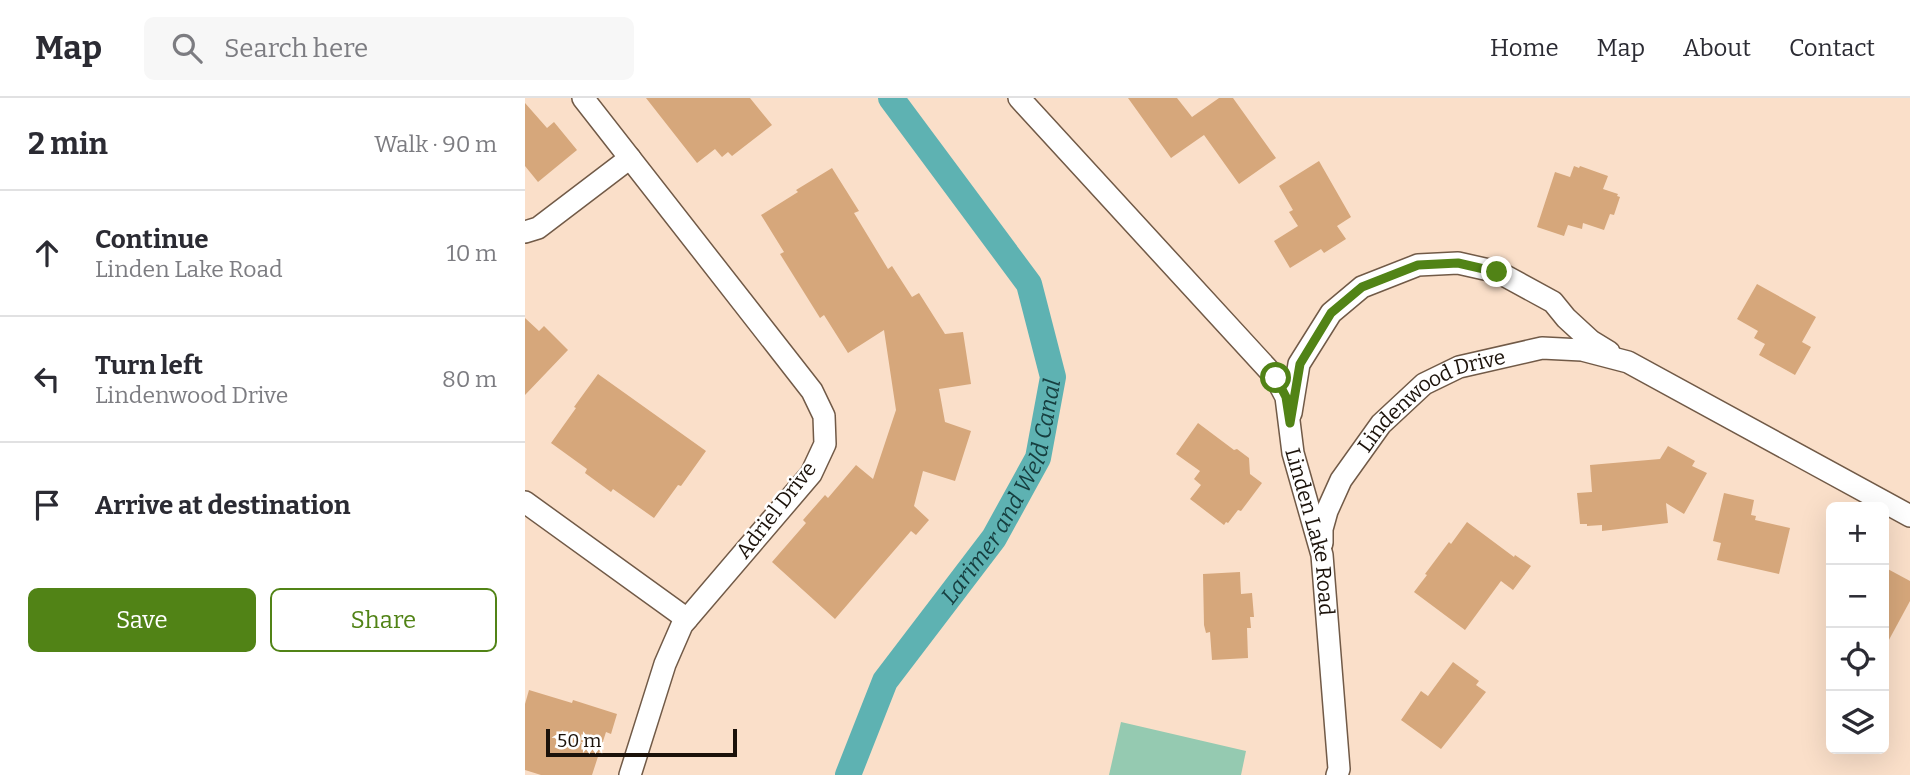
<!DOCTYPE html>
<html lang="en">
<head>
<meta charset="utf-8">
<style>
  :root { --surface:#fff; --page:#f7f7f7; --text:#2b2b33; --muted:#7c7c81; --line:#e1e1e2; --accent:#518316 }
  body { margin:0; font-family:Bitter,serif; background:var(--page); color:var(--text) }
  .controls { position:absolute; right:21px; bottom:21px; display:grid; overflow:hidden; border-radius:10px; box-shadow:0 7px 28px #0002 }
  .controls button { width:63px; height:63px; display:grid; place-items:center; padding:0; border:0; border-bottom:2px solid var(--line); background:var(--surface); color:var(--text); font:35px sans-serif }
  .scale { position:absolute; left:21px; bottom:18px; width:191px; box-sizing:border-box; padding-left:7px; border:4px solid #1b120a; border-top:0; font-size:19px; line-height:24px; white-space:nowrap; color:#1b120a; -webkit-text-stroke:5px #fff; paint-order:stroke }
  .stop { position:absolute; width:21px; height:21px; margin:-16px; border:5px solid #518316; border-radius:50%; background:#fff }
  .stop.end { background:#518316; border-color:#fff; box-shadow:0 2px 7px #0008 }
  .list { margin:0; padding:0; list-style:none }
  h2 { display:flex; justify-content:space-between; align-items:center; height:91px; margin:0; padding:0 28px; font-size:30px }
  h2 small { font-size:23px; font-weight:400; color:var(--muted) }
  .list li { display:grid; grid-template-columns:46px 1fr auto; gap:21px; align-items:center; box-sizing:border-box; height:126px; padding:0 28px; border-top:2px solid var(--line) }
  .list b { display:block; font-size:26px; white-space:nowrap }
  .list p { margin:0; font-size:23px; white-space:nowrap; color:var(--muted) }
  .list em { font-size:23px; font-style:normal; color:var(--muted) }
  .actions { display:flex; gap:14px; padding:21px 28px }
  .actions a { flex:1; padding:16px 0; border:2px solid var(--accent); border-radius:10px; text-align:center; font-size:24px; color:var(--accent) }
  .actions .main { background:var(--accent); color:#fff }
  .icon { flex:none; width:38px; height:38px; fill:none; stroke:currentColor; stroke-width:2; stroke-linecap:round; stroke-linejoin:round }
  .map { position:relative; flex:none; width:1385px; height:677px; overflow:hidden }
  header { display:flex; align-items:center; gap:42px; box-sizing:border-box; height:98px; padding:0 35px; background:var(--surface); border-bottom:2px solid var(--line) }
  header strong { font-size:33px }
  nav { display:flex; gap:38px; margin-inline-start:auto; font-size:24px }
  .search { width:490px; height:63px; background:var(--page); display:flex; align-items:center; gap:18px; box-sizing:border-box; padding:0 24px; border-radius:10px; color:var(--muted); font-size:26px }
  main { display:flex }
  aside { flex:1; background:var(--surface) }
  .map>svg:first-child { display:block }
</style>
</head>
<body>
<header>
<strong>Map</strong>
<div class="search"><svg class="icon" aria-label="search" viewBox="0 0 24 24"><circle cx="10" cy="10" r="6"/><path d="M15 15l6 6"/></svg>Search here</div>
<nav><a>Home</a><a>Map</a><a>About</a><a>Contact</a></nav>
</header>
<main>
<aside>
<h2>2 min<small>Walk · 90 m</small></h2>
<ul class="list">
<li><svg class="icon" aria-label="ahead" viewBox="0 0 24 24"><path d="M12 20V5M6 11l6-6 6 6"/></svg><div><b>Continue</b><p>Linden Lake Road</p></div><em>10 m</em></li>
<li><svg class="icon" aria-label="left" viewBox="0 0 24 24"><path d="M17 20v-9H6M10 6l-5 5 5 5"/></svg><div><b>Turn left</b><p>Lindenwood Drive</p></div><em>80 m</em></li>
<li><svg class="icon" aria-label="arrive" viewBox="0 0 24 24"><path d="M6 21V4h12l-3 4 3 4H6"/></svg><div><b>Arrive at destination</b></div></li>
</ul>
<div class="actions"><a class="main">Save</a><a>Share</a></div>
</aside>
<div class="map">
<svg width="1385" height="677" viewBox="0 0 1385 677">
  <rect width="100%" height="100%" fill="#fadfc9"/>
  <!-- green -->
  <path fill="#95cab1" d="M 596,624 L 721,653 L 716,677 L 584,677 Z"/>
  <g fill="none" stroke-linecap="round" stroke-linejoin="round">
    <!-- canal -->
    <path stroke="#5eb2b2" stroke-width="26" id="s1" d="M 323,677 L 360,583 L 469,440 L 513,360 L 528,279 L 504,186 L 366,0"/>
  </g>
  <!-- building -->
  <g fill="#d6a77b">
    <path d="M 121,0 L 225,0 L 247,27 L 207,58 L 203,54 L 197,59 L 190,51 L 172,65 Z"/>
    <path d="M 603,0 L 652,0 L 667,19 L 694,0 L 708,0 L 751,60 L 714,86 L 679,37 L 646,60 Z"/>
    <path d="M 0,5 L 22,30 L 29,24 L 52,52 L 13,84 L 0,68 Z"/>
    <path d="M 794,63 L 826,119 L 812,128 L 821,141 L 799,155 L 796,151 L 765,170 L 749,143 L 773,128 L 764,114 L 768,112 L 754,88 Z"/>
    <path d="M 1049,68 L 1054,70 L 1055,68 L 1083,78 L 1078,91 L 1093,96 L 1092,98 L 1095,99 L 1089,117 L 1085,116 L 1079,132 L 1058,125 L 1057,131 L 1043,127 L 1039,138 L 1012,129 L 1030,74 L 1045,79 Z"/>
    <path d="M 307,70 L 334,113 L 329,115 L 363,171 L 367,168 L 387,199 L 394,195 L 420,236 L 438,234 L 446,286 L 414,291 L 420,324 L 446,333 L 430,383 L 398,373 L 389,408 L 404,422 L 391,437 L 386,433 L 310,521 L 247,464 L 281,425 L 278,422 L 300,397 L 303,400 L 331,367 L 348,381 L 371,312 L 359,232 L 323,255 L 299,217 L 295,220 L 255,156 L 259,154 L 236,117 L 273,94 L 271,92 Z"/>
    <path d="M 1232,186 L 1291,219 L 1277,244 L 1286,249 L 1270,277 L 1234,257 L 1240,246 L 1229,240 L 1233,233 L 1212,221 Z"/>
    <path d="M 0,220 L 14,233 L 19,228 L 43,252 L 0,297 Z"/>
    <path d="M 73,276 L 181,353 L 156,388 L 153,387 L 129,420 L 88,391 L 86,394 L 60,375 L 62,371 L 26,345 L 51,310 L 49,309 Z"/>
    <path d="M 673,325 L 709,352 L 712,351 L 724,360 L 725,376 L 737,385 L 716,413 L 713,412 L 703,425 L 701,424 L 699,427 L 665,401 L 676,387 L 669,381 L 675,373 L 651,356 Z"/>
    <path d="M 1143,348 L 1170,363 L 1167,368 L 1182,375 L 1159,416 L 1141,405 L 1143,425 L 1077,433 L 1077,427 L 1062,428 L 1062,426 L 1055,426 L 1052,395 L 1067,394 L 1065,367 L 1135,361 Z"/>
    <path d="M 1199,395 L 1229,402 L 1226,417 L 1231,418 L 1230,422 L 1265,430 L 1254,476 L 1192,462 L 1196,445 L 1188,443 Z"/>
    <path d="M 942,424 L 989,459 L 990,457 L 1006,468 L 988,492 L 976,483 L 940,532 L 889,494 L 902,477 L 900,476 L 924,444 L 926,446 Z"/>
    <path d="M 1359,469 L 1385,483 L 1385,503 L 1359,551 Z"/>
    <path d="M 715,474 L 716,496 L 727,495 L 729,519 L 725,519 L 726,530 L 722,530 L 723,560 L 687,562 L 685,534 L 681,535 L 679,527 L 678,476 Z"/>
    <path d="M 928,564 L 954,583 L 951,587 L 961,594 L 916,651 L 876,622 L 896,593 L 903,598 Z"/>
    <path d="M 4,592 L 47,605 L 48,602 L 92,616 L 86,636 L 81,634 L 67,677 L 16,677 L 0,672 L 0,606 Z"/>
  </g>
  <g fill="none" stroke-linecap="round" stroke-linejoin="round">
    <defs>
      <g id="minor">
        <path d="M 58,0 L 287,293 L 299,318 L 300,346 L 286,376 L 157,527 L 140,566 L 105,677"/>
        <path id="s2" d="M 494,0 L 751,280 L 761,299 L 768,355 L 797,457 L 814,671 L 812,677"/>
        <path d="M 0,134 L 13,130 L 105,60"/>
        <path d="M 766,315 L 774,266 L 806,215 L 837,189 L 893,167 L 933,165 L 973,174 L 1028,204 L 1041,220 L 1066,243 L 1084,254"/>
        <path d="M 0,404 L 162,521"/>
        <path id="s3" d="M 797,445 L 797,431 L 802,413 L 816,382 L 856,326 L 899,286 L 934,269 L 1017,250 L 1057,252 L 1103,264 L 1385,418"/>
      </g>
    </defs>
    <!-- minor casing -->
    <use href="#minor" stroke="#715a47" stroke-width="24"/>
    <!-- minor -->
    <use href="#minor" stroke="#fff" stroke-width="21"/>
  </g>
  <g fill="none" stroke-linecap="round" stroke-linejoin="round">
    <!-- route -->
    <path stroke="#518316" stroke-width="9" d="M 751,280 L 761,299 L 765,325 L 775,266 L 806,215 L 837,189 L 893,167 L 933,165 L 972,174"/>
  </g>
  <g text-anchor="middle" stroke-width="5" stroke-linejoin="round" paint-order="stroke">
    <!-- street labels -->
    <g font-size="21" fill="#1b120a" stroke="#fff">
      <text dy="7" stroke="none"><textPath href="#s3" startOffset="192">Lindenwood Drive</textPath></text>
      <text transform="translate(251 412) rotate(-52)" y="7">Adriel Drive</text>
      <text dy="7" stroke="none"><textPath href="#s2" startOffset="539">Linden Lake Road</textPath></text>
    </g>
    <!-- water labels -->
    <g font-size="23" font-style="italic" fill="#163e3f" stroke="#fff">
      <text dy="8" stroke="none"><textPath href="#s1" startOffset="327">Larimer and Weld Canal</textPath></text>
    </g>
  </g>
</svg>
<div class="controls">
<button>+</button>
<button>−</button>
<button><svg class="icon" aria-label="locate" viewBox="0 0 24 24"><circle cx="12" cy="12" r="6"/><path d="M12 2v4M12 18v4M2 12h4M18 12h4"/></svg></button>
<button><svg class="icon" aria-label="layers" viewBox="0 0 24 24"><path d="M12 4l9 5-9 5-9-5zM3 14l9 5 9-5"/></svg></button>
</div>
<div class="scale">50 m</div>
<div class="stop" style="left:751px;top:280px"></div>
<div class="stop end" style="left:972px;top:174px"></div>
</div>
</main>
</body>
</html>
